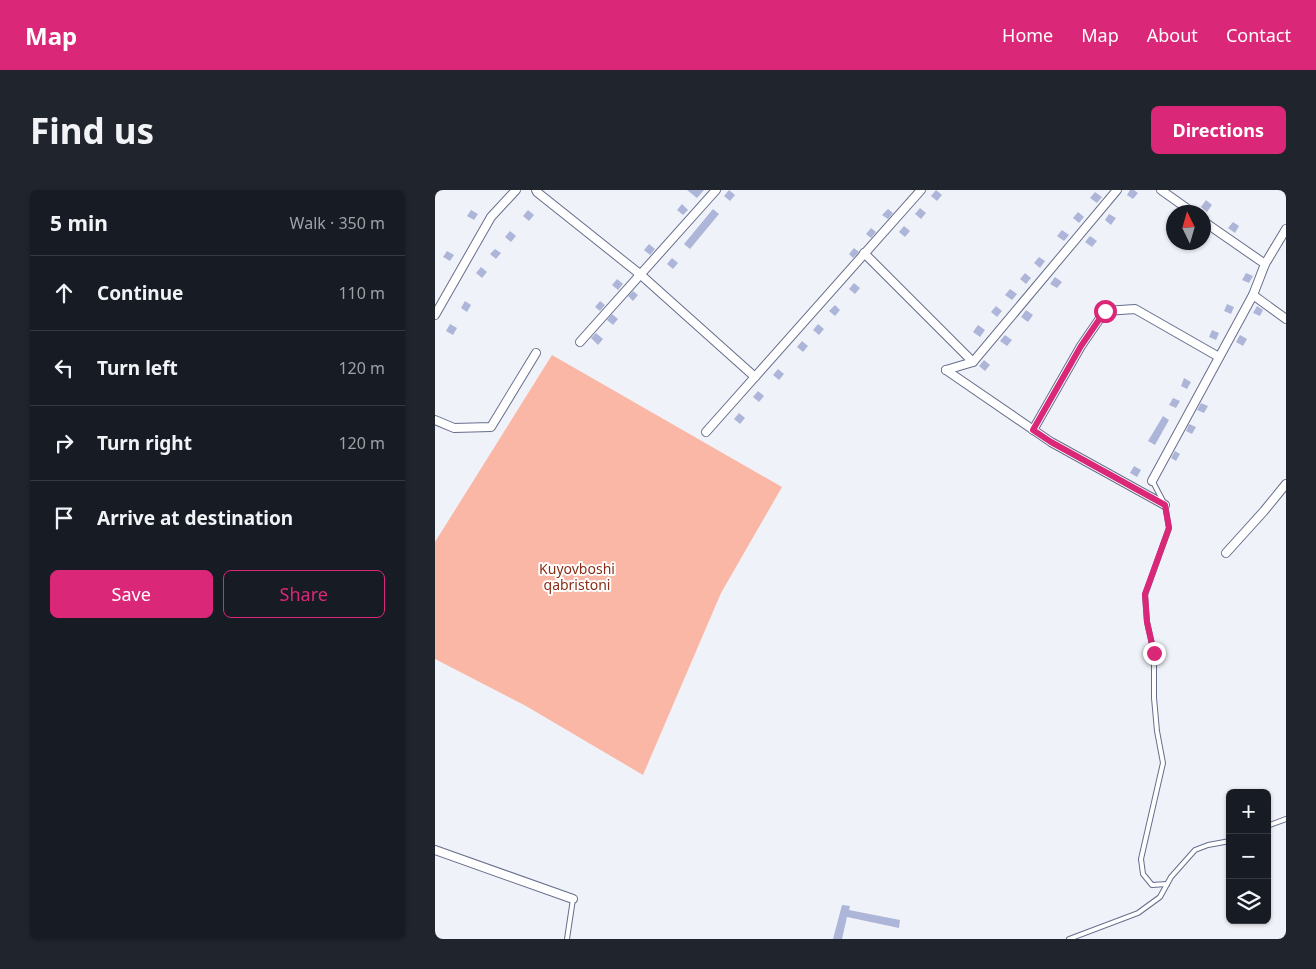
<!DOCTYPE html>
<html lang="en">
<head>
<meta charset="utf-8">
<style>
  :root { --surface:#171b24; --page:#20242c; --text:#f1f3f6; --muted:#9ea1a6; --line:#363941; --accent:#db2777 }
  body { margin:0; font-family:"Noto Sans",sans-serif; background:var(--page); color:var(--text) }
  .controls { position:absolute; right:15px; bottom:15px; display:grid; overflow:hidden; border-radius:8px; box-shadow:0 1px 4px #0004 }
  .controls button { width:45px; height:45px; display:grid; place-items:center; padding:0; border:0; border-bottom:1px solid var(--line); background:var(--surface); color:var(--text); font:25px sans-serif }
  .compass { position:absolute; left:731px; top:15px; width:45px; height:45px; border-radius:50%; background:var(--surface); box-shadow:0 1px 4px #0004; rotate:355deg }
  .stop { position:absolute; width:15px; height:15px; margin:-11px; border:4px solid #db2777; border-radius:50%; background:#fff }
  .stop.end { background:#db2777; border-color:#fff; box-shadow:0 1px 5px #0008 }
  .list { margin:0; padding:0; list-style:none }
  h2 { display:flex; justify-content:space-between; align-items:center; height:65px; margin:0; padding:0 20px; font-size:21px }
  h2 small { font-size:16px; font-weight:400; color:var(--muted) }
  .list li { display:grid; grid-template-columns:32px 1fr auto; gap:15px; align-items:center; box-sizing:border-box; height:75px; padding:0 20px; border-top:1px solid var(--line) }
  .list b { display:block; font-size:19px; white-space:nowrap }
  .list em { font-size:16px; font-style:normal; color:var(--muted) }
  .actions { display:flex; gap:10px; padding:15px 20px }
  .actions a { flex:1; padding:11px 0; border:1px solid var(--accent); border-radius:8px; text-align:center; font-size:18px; color:var(--accent) }
  .actions .main { background:var(--accent); color:#fff }
  .icon { flex:none; width:28px; height:28px; fill:none; stroke:currentColor; stroke-width:2; stroke-linecap:round; stroke-linejoin:round }
  .map { position:relative; flex:none; width:851px; height:749px; overflow:hidden; border-radius:8px }
  header { display:flex; align-items:center; gap:30px; box-sizing:border-box; height:70px; padding:0 25px; background:var(--accent); color:#fff }
  header strong { font-size:24px }
  nav { display:flex; gap:28px; margin-inline-start:auto; font-size:18px }
  .intro { display:flex; align-items:center; justify-content:space-between; box-sizing:border-box; height:120px; padding:0 30px }
  h1 { margin:0; font-size:35px }
  .button { padding:12px 22px; border-radius:8px; background:var(--accent); color:#fff; font-size:18px; font-weight:700 }
  main { display:flex; gap:30px; padding:0 30px }
  aside { flex:1; background:var(--surface); border-radius:8px; box-shadow:0 1px 4px #0004 }
  .map>svg:first-child { display:block }
</style>
</head>
<body>
<header>
<strong>Map</strong>
<nav><a>Home</a><a>Map</a><a>About</a><a>Contact</a></nav>
</header>
<div class="intro"><h1>Find us</h1><a class="button">Directions</a></div>
<main>
<aside>
<h2>5 min<small>Walk · 350 m</small></h2>
<ul class="list">
<li><svg class="icon" aria-label="ahead" viewBox="0 0 24 24"><path d="M12 20V5M6 11l6-6 6 6"/></svg><div><b>Continue</b></div><em>110 m</em></li>
<li><svg class="icon" aria-label="left" viewBox="0 0 24 24"><path d="M17 20v-9H6M10 6l-5 5 5 5"/></svg><div><b>Turn left</b></div><em>120 m</em></li>
<li><svg class="icon" aria-label="right" viewBox="0 0 24 24"><path d="M7 20v-9h11M14 6l5 5-5 5"/></svg><div><b>Turn right</b></div><em>120 m</em></li>
<li><svg class="icon" aria-label="arrive" viewBox="0 0 24 24"><path d="M6 21V4h12l-3 4 3 4H6"/></svg><div><b>Arrive at destination</b></div></li>
</ul>
<div class="actions"><a class="main">Save</a><a>Share</a></div>
</aside>
<div class="map">
<svg width="851" height="749" viewBox="0 0 851 749">
  <rect width="100%" height="100%" fill="#f0f2f9"/>
  <!-- green -->
  <path fill="#fbb7a5" d="M 117,165 L 347,297 L 286,403 L 208,585 L 91,516 L 0,469 L 0,352 Z"/>
  <!-- building -->
  <g fill="#adb6d8">
    <path d="M 252,0 L 269,0 L 262,8 Z"/>
    <path d="M 294,0 L 300,5 L 295,11 L 289,6 Z"/>
    <path d="M 501,0 L 507,5 L 502,11 L 496,6 Z"/>
    <path d="M 695,0 L 699,0 L 703,3 L 698,9 L 692,5 Z"/>
    <path d="M 660,2 L 667,7 L 662,13 L 655,8 Z"/>
    <path d="M 771,10 L 777,15 L 772,22 L 766,17 Z"/>
    <path d="M 247,14 L 253,20 L 248,25 L 242,20 Z"/>
    <path d="M 485,18 L 491,23 L 486,29 L 480,24 Z"/>
    <path d="M 278,19 L 284,24 L 255,59 L 249,54 Z"/>
    <path d="M 453,19 L 458,23 L 453,29 L 447,25 Z"/>
    <path d="M 36,20 L 43,24 L 39,30 L 32,26 Z"/>
    <path d="M 93,20 L 99,25 L 94,31 L 88,26 Z"/>
    <path d="M 643,22 L 649,27 L 644,33 L 638,28 Z"/>
    <path d="M 674,24 L 681,28 L 676,35 L 670,30 Z"/>
    <path d="M 798,32 L 804,36 L 800,43 L 793,38 Z"/>
    <path d="M 469,36 L 475,41 L 470,47 L 464,42 Z"/>
    <path d="M 436,38 L 441,42 L 436,48 L 431,44 Z"/>
    <path d="M 627,40 L 634,45 L 629,51 L 622,46 Z"/>
    <path d="M 75,41 L 81,46 L 76,52 L 70,47 Z"/>
    <path d="M 655,46 L 662,51 L 657,57 L 650,52 Z"/>
    <path d="M 214,54 L 220,59 L 215,65 L 209,60 Z"/>
    <path d="M 419,58 L 424,62 L 418,68 L 414,64 Z"/>
    <path d="M 60,59 L 66,63 L 61,69 L 55,64 Z"/>
    <path d="M 12,61 L 19,65 L 15,71 L 8,67 Z"/>
    <path d="M 604,67 L 610,71 L 605,78 L 599,73 Z"/>
    <path d="M 237,68 L 243,73 L 238,79 L 232,74 Z"/>
    <path d="M 46,77 L 52,82 L 47,88 L 41,83 Z"/>
    <path d="M 590,83 L 596,88 L 591,94 L 585,89 Z"/>
    <path d="M 811,83 L 818,86 L 814,93 L 807,90 Z"/>
    <path d="M 620,87 L 627,92 L 622,98 L 615,94 Z"/>
    <path d="M 182,89 L 188,94 L 183,100 L 177,95 Z"/>
    <path d="M 419,93 L 425,98 L 420,104 L 414,99 Z"/>
    <path d="M 575,99 L 582,104 L 577,110 L 570,105 Z"/>
    <path d="M 198,101 L 203,105 L 198,111 L 193,106 Z"/>
    <path d="M 30,111 L 36,115 L 32,122 L 26,118 Z"/>
    <path d="M 165,111 L 170,115 L 165,121 L 160,117 Z"/>
    <path d="M 792,114 L 799,117 L 796,124 L 789,121 Z"/>
    <path d="M 400,115 L 405,120 L 400,126 L 394,121 Z"/>
    <path d="M 561,116 L 567,121 L 562,127 L 556,122 Z"/>
    <path d="M 822,116 L 828,120 L 825,126 L 818,123 Z"/>
    <path d="M 591,120 L 598,125 L 593,132 L 586,127 Z"/>
    <path d="M 177,124 L 183,129 L 178,135 L 172,130 Z"/>
    <path d="M 15,134 L 22,138 L 18,145 L 11,141 Z"/>
    <path d="M 383,134 L 389,139 L 384,145 L 378,140 Z"/>
    <path d="M 543,135 L 550,140 L 545,147 L 538,142 Z"/>
    <path d="M 777,140 L 784,143 L 781,150 L 774,147 Z"/>
    <path d="M 161,143 L 168,149 L 163,155 L 156,148 Z"/>
    <path d="M 570,145 L 577,150 L 572,156 L 565,151 Z"/>
    <path d="M 805,145 L 812,149 L 808,156 L 801,152 Z"/>
    <path d="M 367,151 L 373,156 L 368,162 L 362,157 Z"/>
    <path d="M 549,170 L 555,175 L 550,181 L 544,176 Z"/>
    <path d="M 343,179 L 349,184 L 344,190 L 338,185 Z"/>
    <path d="M 749,188 L 756,192 L 752,199 L 746,196 Z"/>
    <path d="M 323,201 L 329,206 L 324,212 L 318,207 Z"/>
    <path d="M 738,208 L 745,211 L 741,218 L 734,215 Z"/>
    <path d="M 766,213 L 773,216 L 769,223 L 762,220 Z"/>
    <path d="M 304,223 L 310,228 L 305,234 L 299,229 Z"/>
    <path d="M 728,226 L 734,230 L 720,255 L 713,251 Z"/>
    <path d="M 754,234 L 761,237 L 757,244 L 751,241 Z"/>
    <path d="M 740,261 L 745,264 L 741,271 L 736,268 Z"/>
    <path d="M 699,276 L 706,280 L 702,287 L 695,283 Z"/>
    <path d="M 407,715 L 415,716 L 414,720 L 465,730 L 464,738 L 412,727 L 407,749 L 398,749 Z"/>
  </g>
  <g fill="none" stroke-linecap="round" stroke-linejoin="round">
    <defs>
      <g id="service">
        <path d="M 718,292 L 730,315 L 734,338 L 710,405 L 712,432 L 719,463 L 719,508 L 722,541 L 728,573 L 706,669 L 708,684 L 717,695 L 732,694"/>
        <path d="M 832,636 L 851,629"/>
        <path d="M 132,749 L 138,709"/>
        <path d="M 634,749 L 703,723 L 725,707 L 736,687 L 760,660 L 773,655 L 795,651"/>
      </g>
      <g id="minor">
        <path d="M 101,0 L 102,2 L 206,85 L 320,187"/>
        <path d="M 726,0 L 757,22"/>
        <path d="M 768,31 L 830,74"/>
        <path d="M 429,63 L 538,172"/>
        <path d="M 818,105 L 851,129"/>
        <path d="M 0,125 L 56,27 L 81,0"/>
        <path d="M 145,152 L 281,0"/>
        <path d="M 511,180 L 616,252 L 730,315"/>
        <path d="M 511,180 L 538,172 L 682,0"/>
        <path d="M 0,230 L 19,238 L 56,237 L 101,163"/>
        <path d="M 598,240 L 646,156 L 670,121 L 700,119 L 784,167"/>
        <path d="M 271,242 L 486,0"/>
        <path d="M 717,291 L 818,105 L 830,74 L 851,39"/>
        <path d="M 791,363 L 829,321 L 851,294"/>
        <path d="M 0,660 L 138,709"/>
      </g>
    </defs>
    <!-- service casing -->
    <use href="#service" stroke="#666e8d" stroke-width="6"/>
    <!-- minor casing -->
    <use href="#minor" stroke="#666e8d" stroke-width="10"/>
    <!-- service -->
    <use href="#service" stroke="#fff" stroke-width="4"/>
    <!-- minor -->
    <use href="#minor" stroke="#fff" stroke-width="8"/>
  </g>
  <g fill="none" stroke-linecap="round" stroke-linejoin="round">
    <!-- route -->
    <path stroke="#db2777" stroke-width="6" d="M 670,121 L 646,156 L 598,240 L 616,252 L 730,315 L 734,338 L 710,404 L 712,432 L 719,463"/>
  </g>
  <g text-anchor="middle" stroke-width="4" stroke-linejoin="round" paint-order="stroke">
    <!-- park labels -->
    <g font-size="14" fill="#882d16" stroke="#fff">
      <text x="142" y="384">Kuyovboshi<tspan x="142" dy="16">qabristoni</tspan></text>
    </g>
  </g>
</svg>
<div class="controls">
<button>+</button>
<button>−</button>
<button><svg class="icon" aria-label="layers" viewBox="0 0 24 24"><path d="M12 4l9 5-9 5-9-5zM3 14l9 5 9-5"/></svg></button>
</div>
<svg class="compass" viewBox="-18 -18 36 36"><path d="M0-13l5 13h-10z" fill="#e53935"/><path d="M0 13l5-13h-10z" fill="#9ea1a6"/></svg>
<div class="stop" style="left:670px;top:121px"></div>
<div class="stop end" style="left:719px;top:463px"></div>
</div>
</main>
</body>
</html>
